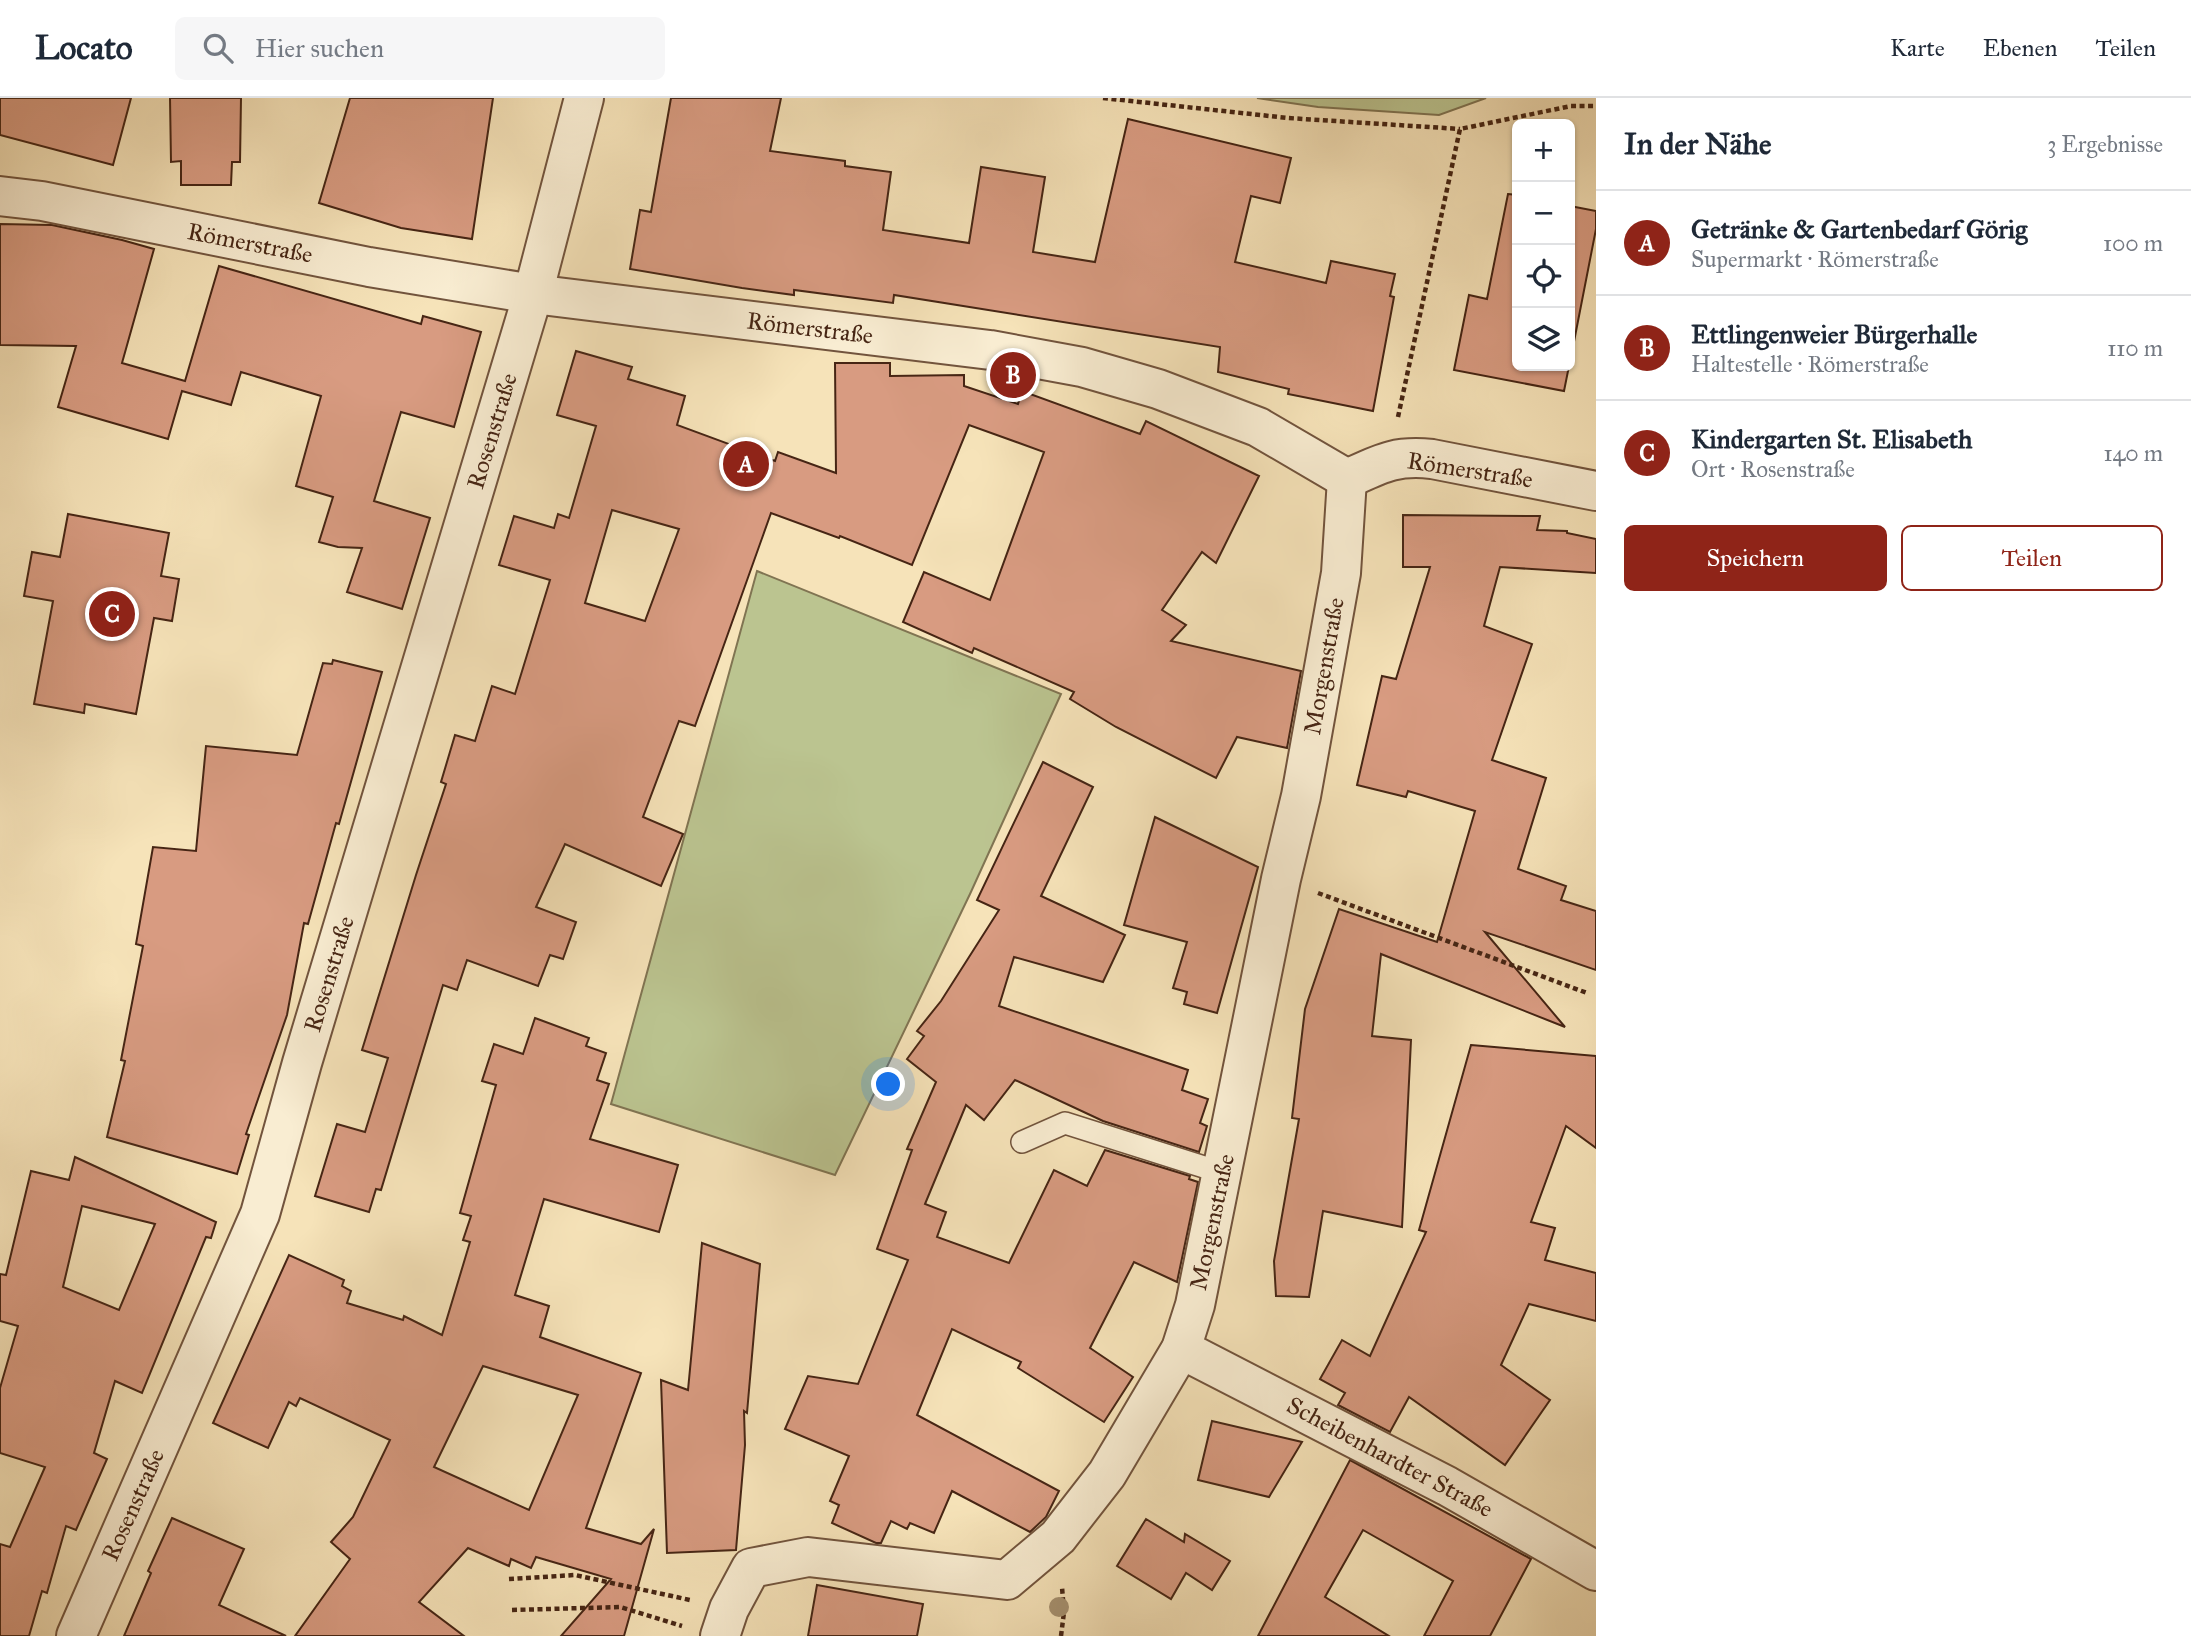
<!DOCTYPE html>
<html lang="de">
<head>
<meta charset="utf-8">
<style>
  :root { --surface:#fff; --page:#f6f6f7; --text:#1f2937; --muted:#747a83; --line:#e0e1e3; --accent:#8f2418 }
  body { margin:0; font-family:"IM FELL Great Primer",serif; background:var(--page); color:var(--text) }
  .controls { position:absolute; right:21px; top:21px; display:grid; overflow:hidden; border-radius:10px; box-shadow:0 2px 5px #0004 }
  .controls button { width:63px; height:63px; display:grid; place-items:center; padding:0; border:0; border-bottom:2px solid var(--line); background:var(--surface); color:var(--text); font:35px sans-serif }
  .you { position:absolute; left:889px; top:987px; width:24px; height:24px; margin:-18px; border:5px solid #fff; border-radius:50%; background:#1a73e8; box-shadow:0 0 0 10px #1a73e833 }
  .badge { display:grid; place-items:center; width:46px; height:46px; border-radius:50%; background:var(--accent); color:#fff; font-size:23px; font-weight:700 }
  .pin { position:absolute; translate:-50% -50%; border:4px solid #fff; box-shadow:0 2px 7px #0006 }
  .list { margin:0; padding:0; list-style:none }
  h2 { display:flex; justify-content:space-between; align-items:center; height:91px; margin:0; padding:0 28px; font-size:30px }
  h2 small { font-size:23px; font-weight:400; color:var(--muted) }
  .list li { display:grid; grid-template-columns:46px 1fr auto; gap:21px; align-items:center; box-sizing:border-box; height:105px; padding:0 28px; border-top:2px solid var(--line) }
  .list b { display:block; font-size:26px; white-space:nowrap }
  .list p { margin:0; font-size:23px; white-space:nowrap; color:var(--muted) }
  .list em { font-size:23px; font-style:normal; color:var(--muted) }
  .actions { display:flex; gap:14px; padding:21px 28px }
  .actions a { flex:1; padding:16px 0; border:2px solid var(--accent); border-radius:10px; text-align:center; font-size:24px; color:var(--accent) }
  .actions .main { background:var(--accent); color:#fff }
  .icon { flex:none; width:38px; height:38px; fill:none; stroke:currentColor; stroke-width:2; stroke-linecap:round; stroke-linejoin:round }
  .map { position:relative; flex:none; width:1596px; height:1538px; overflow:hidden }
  header { display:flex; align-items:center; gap:42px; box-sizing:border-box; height:98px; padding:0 35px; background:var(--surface); border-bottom:2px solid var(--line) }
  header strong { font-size:33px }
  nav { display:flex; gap:38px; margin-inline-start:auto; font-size:24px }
  .search { width:490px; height:63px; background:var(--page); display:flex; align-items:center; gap:18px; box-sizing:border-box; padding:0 24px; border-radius:10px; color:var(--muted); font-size:26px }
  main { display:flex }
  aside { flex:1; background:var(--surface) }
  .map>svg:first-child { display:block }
</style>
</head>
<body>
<header>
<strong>Locato</strong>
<div class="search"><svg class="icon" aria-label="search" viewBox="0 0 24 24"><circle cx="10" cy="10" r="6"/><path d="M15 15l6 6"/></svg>Hier suchen</div>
<nav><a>Karte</a><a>Ebenen</a><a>Teilen</a></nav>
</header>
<main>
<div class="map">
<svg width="1596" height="1538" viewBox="0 0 1596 1538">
  <rect width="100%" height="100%" fill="#f6e3b9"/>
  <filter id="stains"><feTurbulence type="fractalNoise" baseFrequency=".00286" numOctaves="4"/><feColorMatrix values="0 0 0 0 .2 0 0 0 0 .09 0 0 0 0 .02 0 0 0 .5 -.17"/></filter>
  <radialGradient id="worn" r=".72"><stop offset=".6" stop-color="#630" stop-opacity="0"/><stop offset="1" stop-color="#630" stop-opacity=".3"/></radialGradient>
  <!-- green -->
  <g fill="#bbc490" stroke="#807452" stroke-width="2">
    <path d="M 1257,0 L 1486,0 L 1439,17 L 1318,9 Z"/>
    <path d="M 757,473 L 1061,596 L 970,796 L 835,1077 L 611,1006 Z"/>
  </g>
  <!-- building -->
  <g fill="#d89b81" stroke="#462514" stroke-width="2" fill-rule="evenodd">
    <path d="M 0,0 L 131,0 L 113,67 L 0,37 Z"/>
    <path d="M 170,0 L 241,0 L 240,64 L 232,64 L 231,87 L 181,87 L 181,63 L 171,64 Z"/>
    <path d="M 350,0 L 493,0 L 472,141 L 401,130 L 319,105 Z"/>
    <path d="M 671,0 L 781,0 L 770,53 L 845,63 L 845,68 L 891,74 L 883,132 L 969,145 L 981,69 L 1045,79 L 1033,154 L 1095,164 L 1128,21 L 1291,60 L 1280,105 L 1251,98 L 1235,164 L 1326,185 L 1331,163 L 1395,176 L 1390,198 L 1394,199 L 1373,313 L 1288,296 L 1289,291 L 1218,274 L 1220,249 L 894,197 L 893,205 L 794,192 L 794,197 L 742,190 L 630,171 L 640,112 L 651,114 Z"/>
    <path d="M 1508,96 L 1517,97 L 1517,268 L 1569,268 L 1564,293 L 1454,272 L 1469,197 L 1487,201 Z"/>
    <path d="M 1570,108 L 1596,113 L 1596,131 L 1570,264 Z"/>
    <path d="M 0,126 L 52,127 L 122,142 L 154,151 L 122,265 L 185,283 L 219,168 L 421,226 L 423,218 L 481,234 L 454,329 L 401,314 L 374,403 L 430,420 L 402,511 L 347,494 L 362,450 L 338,449 L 319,444 L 333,399 L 296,388 L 321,298 L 241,274 L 231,307 L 182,293 L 168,341 L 58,309 L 76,248 L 0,247 Z"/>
    <path d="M 576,253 L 632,269 L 628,281 L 685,298 L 677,327 L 775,363 L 778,354 L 836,375 L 835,265 L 890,265 L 890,278 L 964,277 L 964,288 L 1018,306 L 1022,293 L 1140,336 L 1146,323 L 1259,378 L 1216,465 L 1202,454 L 1162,512 L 1186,527 L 1171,543 L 1301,573 L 1287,650 L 1237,639 L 1216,680 L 1116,629 L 1070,601 L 1074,594 L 974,550 L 972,555 L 903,524 L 924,474 L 990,502 L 1044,354 L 969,327 L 912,467 L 840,438 L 839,440 L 771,415 L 695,628 L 679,623 L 643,719 L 683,736 L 661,788 L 565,746 L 536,809 L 576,824 L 563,861 L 550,857 L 538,888 L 467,862 L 457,892 L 443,887 L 381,1092 L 376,1091 L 369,1114 L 315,1098 L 337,1026 L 365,1034 L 388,960 L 362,952 L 416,777 L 446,686 L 441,684 L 455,637 L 475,643 L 492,588 L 515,596 L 550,482 L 499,467 L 514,418 L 554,430 L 558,416 L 569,420 L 596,328 L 557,317 ZM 612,412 L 679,431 L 645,523 L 585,505 Z"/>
    <path d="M 68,416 L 169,435 L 161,478 L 179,481 L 172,523 L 154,520 L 136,616 L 85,606 L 84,615 L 34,606 L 53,503 L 24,498 L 32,454 L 60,459 Z"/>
    <path d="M 1403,417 L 1540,418 L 1537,432 L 1567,433 L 1567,435 L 1596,441 L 1596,475 L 1500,469 L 1484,528 L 1532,546 L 1492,662 L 1546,680 L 1518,771 L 1566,788 L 1561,802 L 1596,813 L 1596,872 L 1485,834 L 1565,929 L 1381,856 L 1372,938 L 1411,942 L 1402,1129 L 1323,1113 L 1309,1199 L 1276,1198 L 1274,1163 L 1299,1021 L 1292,1020 L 1305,911 L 1339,811 L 1437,844 L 1475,713 L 1408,693 L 1406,699 L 1357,687 L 1382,578 L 1396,581 L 1430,469 L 1403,469 Z"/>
    <path d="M 333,562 L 382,574 L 339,726 L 336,725 L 308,826 L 304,825 L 287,917 L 246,1036 L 249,1037 L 237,1076 L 107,1039 L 125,963 L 121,962 L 143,848 L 136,846 L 153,749 L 196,753 L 206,648 L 297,657 L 323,565 L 332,566 Z"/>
    <path d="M 1043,664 L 1093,689 L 1041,798 L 1125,837 L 1103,884 L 1014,859 L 999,908 L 1188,972 L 1182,992 L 1208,1001 L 1200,1025 L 1207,1028 L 1199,1054 L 1103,1023 L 1015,982 L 984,1022 L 966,1007 L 925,1106 L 946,1114 L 937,1139 L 1009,1165 L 1054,1072 L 1087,1088 L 1105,1052 L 1190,1078 L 1189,1081 L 1198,1084 L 1177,1184 L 1134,1164 L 1090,1250 L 1133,1279 L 1104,1324 L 1018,1270 L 1021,1264 L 952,1231 L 917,1317 L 1059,1393 L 1046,1419 L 1030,1434 L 952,1393 L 934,1435 L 910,1425 L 907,1431 L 891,1423 L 881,1445 L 876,1445 L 832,1425 L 839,1407 L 830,1403 L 849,1358 L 785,1331 L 808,1278 L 858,1286 L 908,1162 L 877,1151 L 912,1052 L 907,1051 L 936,984 L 907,961 L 924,938 L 917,933 L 941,903 L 999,812 L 977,802 Z"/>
    <path d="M 1155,719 L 1258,769 L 1217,915 L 1184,906 L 1187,894 L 1173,890 L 1187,844 L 1124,827 Z"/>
    <path d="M 535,920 L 589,940 L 586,948 L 606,955 L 597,982 L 609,986 L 590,1041 L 678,1067 L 659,1134 L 544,1101 L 515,1197 L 549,1208 L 540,1239 L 641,1275 L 586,1430 L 641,1446 L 654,1431 L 624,1538 L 561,1538 L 611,1481 L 536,1459 L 531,1470 L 511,1461 L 509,1468 L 468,1450 L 419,1504 L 464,1538 L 295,1538 L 350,1461 L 331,1444 L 353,1419 L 390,1342 L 300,1300 L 296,1308 L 289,1304 L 268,1350 L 213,1325 L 289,1157 L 344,1182 L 342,1188 L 351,1193 L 347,1205 L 403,1222 L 404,1218 L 442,1237 L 470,1144 L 463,1142 L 471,1118 L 460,1115 L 496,987 L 482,983 L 494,946 L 523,956 ZM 483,1268 L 578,1297 L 529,1412 L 434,1369 Z"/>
    <path d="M 1471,947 L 1596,958 L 1596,1050 L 1566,1028 L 1531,1124 L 1555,1130 L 1545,1162 L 1596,1175 L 1596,1223 L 1529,1206 L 1501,1267 L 1550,1302 L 1505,1367 L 1409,1299 L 1390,1334 L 1338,1307 L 1345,1295 L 1320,1281 L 1342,1242 L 1370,1258 L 1426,1134 L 1419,1132 Z"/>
    <path d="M 75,1059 L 216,1124 L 211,1140 L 206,1139 L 142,1295 L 115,1283 L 94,1355 L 107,1361 L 76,1432 L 66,1428 L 47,1495 L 42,1493 L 29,1538 L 0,1538 L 0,1446 L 10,1449 L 45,1369 L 0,1355 L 0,1290 L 18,1228 L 0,1223 L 0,1176 L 6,1177 L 31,1073 L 69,1082 ZM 82,1108 L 155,1126 L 119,1212 L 63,1189 Z"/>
    <path d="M 702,1145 L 760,1166 L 747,1315 L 744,1313 L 745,1347 L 736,1452 L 667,1455 L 661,1282 L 688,1292 Z"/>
    <path d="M 1212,1323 L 1302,1344 L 1269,1399 L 1198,1382 Z"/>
    <path d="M 1350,1362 L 1531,1461 L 1490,1538 L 1424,1538 L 1453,1483 L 1363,1432 L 1325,1499 L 1389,1538 L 1258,1538 Z"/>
    <path d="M 172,1420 L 244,1451 L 219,1507 L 286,1538 L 124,1538 L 151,1475 L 148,1473 Z"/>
    <path d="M 1146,1421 L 1184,1444 L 1185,1436 L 1230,1463 L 1212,1492 L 1186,1475 L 1171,1501 L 1117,1468 Z"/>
    <path d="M 817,1487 L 923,1506 L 917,1538 L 808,1538 Z"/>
  </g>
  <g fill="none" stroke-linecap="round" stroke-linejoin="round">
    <defs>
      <path id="service" d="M 1022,1044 L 1065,1025 L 1223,1075"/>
      <g id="minor">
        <path d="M 0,98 L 42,103 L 369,169 L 533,196 L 990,252 L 1082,269 L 1158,291 L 1258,329 L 1347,381"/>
        <path d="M 1347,381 C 1380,366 1394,357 1432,361 L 1596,393"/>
        <path d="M 1181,1251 L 1447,1388 L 1596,1473"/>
        <path d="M 76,1538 L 260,1116 L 302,965 L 533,196 L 584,0"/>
        <path d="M 720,1538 L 729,1511 L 751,1470 L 808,1459 L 1007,1482 L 1058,1439 L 1107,1376 L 1181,1251 L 1195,1207 L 1281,781 L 1301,698 L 1341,475 L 1347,381"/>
      </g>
    </defs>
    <!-- service casing -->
    <use href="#service" stroke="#72543d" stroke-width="24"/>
    <!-- minor casing -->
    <use href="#minor" stroke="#72543d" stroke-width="42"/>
    <!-- path -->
    <g stroke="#462514" stroke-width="4.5" stroke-dasharray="5 3.5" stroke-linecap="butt">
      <path d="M 1103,0 L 1288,20 L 1460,31"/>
      <path d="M 1398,319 L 1460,31 L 1571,8 L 1596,8"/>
      <path d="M 1318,795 L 1587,895"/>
      <path d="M 509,1481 L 575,1477 L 690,1502"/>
      <path d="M 512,1512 L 620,1509 L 682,1528"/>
      <path d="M 1061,1538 L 1064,1514 L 1062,1489"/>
    </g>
    <!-- service -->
    <use href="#service" stroke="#f9edd2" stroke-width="21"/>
    <!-- minor -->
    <use href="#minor" stroke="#f9edd2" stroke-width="38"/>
  </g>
  <!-- trees -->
  <circle fill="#a5906f" cx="1059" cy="1509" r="10"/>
  <g text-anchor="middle" stroke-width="5" stroke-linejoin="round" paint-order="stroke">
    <!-- street labels -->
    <g font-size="24" fill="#462514" stroke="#f9edd2">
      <text transform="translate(250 145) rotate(11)" y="8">Römerstraße</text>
      <text transform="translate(810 230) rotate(7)" y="8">Römerstraße</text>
      <text transform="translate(492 333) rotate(-73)" y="8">Rosenstraße</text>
      <text transform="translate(1470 372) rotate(9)" y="8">Römerstraße</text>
      <text transform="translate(1324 568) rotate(-80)" y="8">Morgenstraße</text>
      <text transform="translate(329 876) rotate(-73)" y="8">Rosenstraße</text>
      <text transform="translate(1212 1124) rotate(-78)" y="8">Morgenstraße</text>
      <text transform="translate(1390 1359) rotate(28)" y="8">Scheibenhardter Straße</text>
      <text transform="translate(133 1407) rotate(-66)" y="8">Rosenstraße</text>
    </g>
  </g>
  <rect width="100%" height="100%" filter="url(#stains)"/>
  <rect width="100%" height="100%" fill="url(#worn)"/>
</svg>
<div class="controls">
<button>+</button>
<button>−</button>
<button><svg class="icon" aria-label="locate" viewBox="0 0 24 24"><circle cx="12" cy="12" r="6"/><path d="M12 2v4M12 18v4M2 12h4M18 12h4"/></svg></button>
<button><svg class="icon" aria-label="layers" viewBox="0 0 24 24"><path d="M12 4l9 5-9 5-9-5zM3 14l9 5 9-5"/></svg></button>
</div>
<div class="you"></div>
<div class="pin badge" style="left:746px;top:366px">A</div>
<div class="pin badge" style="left:1013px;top:277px">B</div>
<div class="pin badge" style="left:112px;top:516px">C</div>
</div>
<aside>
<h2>In der Nähe<small>3 Ergebnisse</small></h2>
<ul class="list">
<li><span class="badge">A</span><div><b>Getränke &amp; Gartenbedarf Görig</b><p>Supermarkt · Römerstraße</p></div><em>100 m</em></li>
<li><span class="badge">B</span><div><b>Ettlingenweier Bürgerhalle</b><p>Haltestelle · Römerstraße</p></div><em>110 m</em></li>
<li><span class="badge">C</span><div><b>Kindergarten St. Elisabeth</b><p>Ort · Rosenstraße</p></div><em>140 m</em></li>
</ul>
<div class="actions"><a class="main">Speichern</a><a>Teilen</a></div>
</aside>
</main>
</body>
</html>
